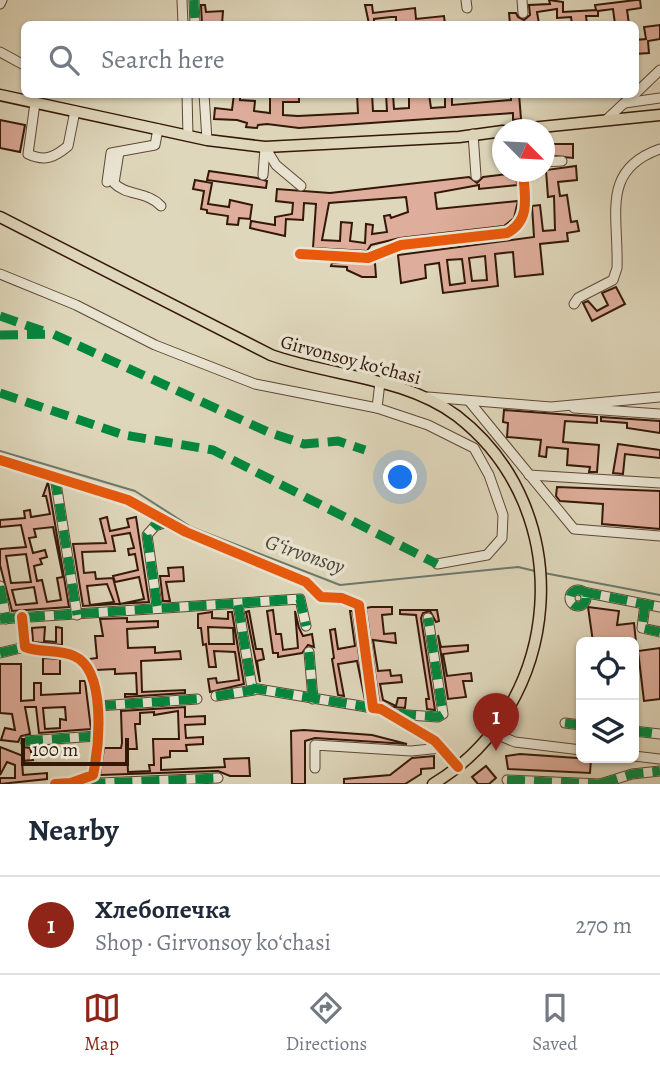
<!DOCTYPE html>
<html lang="en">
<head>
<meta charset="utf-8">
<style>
  :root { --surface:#fff; --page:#f2f2f3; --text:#1f2937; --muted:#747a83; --line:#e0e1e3; --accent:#8f2418 }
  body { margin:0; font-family:Alegreya,serif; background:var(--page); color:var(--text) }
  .controls { position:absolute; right:21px; bottom:21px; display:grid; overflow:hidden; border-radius:10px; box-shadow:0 2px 5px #0004 }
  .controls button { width:63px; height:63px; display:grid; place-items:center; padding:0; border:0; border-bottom:2px solid var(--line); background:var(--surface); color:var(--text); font:35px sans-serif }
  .compass { position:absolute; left:492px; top:119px; width:63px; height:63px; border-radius:50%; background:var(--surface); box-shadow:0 2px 5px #0004; rotate:114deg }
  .scale { position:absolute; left:21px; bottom:18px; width:108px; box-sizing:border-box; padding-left:7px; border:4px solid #331708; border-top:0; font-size:19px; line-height:24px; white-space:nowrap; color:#331708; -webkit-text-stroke:5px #eae5d3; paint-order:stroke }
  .you { position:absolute; left:401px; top:478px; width:24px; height:24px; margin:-18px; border:5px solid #fff; border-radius:50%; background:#1a73e8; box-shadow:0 0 0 10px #1a73e833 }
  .badge { display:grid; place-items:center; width:46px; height:46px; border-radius:50%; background:var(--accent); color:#fff; font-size:23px; font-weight:700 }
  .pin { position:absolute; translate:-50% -58px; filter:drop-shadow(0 2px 4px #0008) }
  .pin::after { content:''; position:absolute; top:37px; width:24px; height:21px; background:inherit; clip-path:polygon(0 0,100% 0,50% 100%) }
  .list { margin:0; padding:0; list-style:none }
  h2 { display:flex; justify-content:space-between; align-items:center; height:91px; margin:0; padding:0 28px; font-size:30px }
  h2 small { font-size:23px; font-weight:400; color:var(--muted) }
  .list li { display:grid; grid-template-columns:46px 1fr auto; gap:21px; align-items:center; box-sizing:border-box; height:98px; padding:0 28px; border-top:2px solid var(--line) }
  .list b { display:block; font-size:26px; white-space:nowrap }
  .list p { margin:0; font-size:23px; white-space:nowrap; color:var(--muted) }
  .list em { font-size:23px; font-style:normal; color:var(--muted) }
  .icon { flex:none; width:38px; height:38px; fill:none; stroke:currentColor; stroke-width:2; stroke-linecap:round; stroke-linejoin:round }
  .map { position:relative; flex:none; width:660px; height:784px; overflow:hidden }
  .search { position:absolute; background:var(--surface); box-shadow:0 2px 5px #0004; left:21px; right:21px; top:21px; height:77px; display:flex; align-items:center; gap:18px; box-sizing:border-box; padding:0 24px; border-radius:10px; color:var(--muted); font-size:26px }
  .sheet { height:189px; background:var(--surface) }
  nav { display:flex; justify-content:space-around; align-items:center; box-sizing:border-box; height:98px; border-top:2px solid var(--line); background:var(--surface); font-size:19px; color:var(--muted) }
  nav a { display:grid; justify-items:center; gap:4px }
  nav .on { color:var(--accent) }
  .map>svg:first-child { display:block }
</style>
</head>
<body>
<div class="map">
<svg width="660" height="784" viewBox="0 0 660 784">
  <rect width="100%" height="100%" fill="#dfd7bb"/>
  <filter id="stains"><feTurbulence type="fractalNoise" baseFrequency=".00286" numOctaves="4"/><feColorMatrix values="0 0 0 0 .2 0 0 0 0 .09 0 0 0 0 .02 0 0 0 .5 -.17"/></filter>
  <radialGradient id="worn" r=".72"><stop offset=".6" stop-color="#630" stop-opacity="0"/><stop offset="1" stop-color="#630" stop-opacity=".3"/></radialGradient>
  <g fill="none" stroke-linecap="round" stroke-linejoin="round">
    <!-- stream -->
    <g stroke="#6d796d" stroke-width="2">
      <path d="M 0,451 L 135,491 L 191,527 L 340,585 L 518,567 L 535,571"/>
      <path d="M 544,573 L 660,595"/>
    </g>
  </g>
  <!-- building -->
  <g fill="#dead9b" stroke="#331708" stroke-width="2" fill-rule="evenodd">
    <path d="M 549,0 L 563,2 L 563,12 L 596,10 L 595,5 L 636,0 L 640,0 L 641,8 L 627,10 L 629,24 L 615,24 L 613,9 L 598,11 L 598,16 L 586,16 L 587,24 L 572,24 L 571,17 L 557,18 L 557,9 L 537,12 L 539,24 L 510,24 L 509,13 L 516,13 L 518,17 L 524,20 L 530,15 L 529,5 L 550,4 Z"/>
    <path d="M 201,5 L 205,5 L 206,12 L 223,11 L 222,24 L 202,24 Z"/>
    <path d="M 365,5 L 372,5 L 373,13 L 415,8 L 416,19 L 444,16 L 445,24 L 396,24 L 396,17 L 391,17 L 374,19 L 374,24 L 369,24 Z"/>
    <path d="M 660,25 L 660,39 L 648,41 L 649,53 L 635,54 L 635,40 L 646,39 L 644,27 Z"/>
    <path d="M 234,94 L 240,94 L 240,100 L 255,101 L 254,111 L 270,113 L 270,94 L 299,94 L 299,102 L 283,102 L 283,115 L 298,116 L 358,113 L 357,94 L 372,94 L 373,111 L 387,111 L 386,94 L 393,94 L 394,109 L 409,108 L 409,94 L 429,94 L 431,108 L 445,107 L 445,94 L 452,94 L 452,105 L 511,100 L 511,94 L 519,94 L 521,119 L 513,120 L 513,113 L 299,128 L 267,124 L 258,125 L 257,128 L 246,127 L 247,123 L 237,120 L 214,119 L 215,108 L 232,110 Z"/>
    <path d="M 0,120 L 25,125 L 20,152 L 0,148 Z"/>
    <path d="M 544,144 L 573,144 L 573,158 L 544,155 Z"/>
    <path d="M 576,166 L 577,180 L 558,182 L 560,196 L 567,195 L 571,222 L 577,221 L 579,231 L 567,233 L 568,241 L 540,244 L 543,274 L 515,277 L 513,252 L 495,254 L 498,286 L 443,293 L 439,263 L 425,265 L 426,278 L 401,283 L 398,255 L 534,237 L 532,206 L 540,205 L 543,231 L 555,230 L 554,196 L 548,197 L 546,170 ZM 485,256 L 487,280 L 472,281 L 469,258 ZM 462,259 L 465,283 L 450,285 L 447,260 Z"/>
    <path d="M 209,171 L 257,178 L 267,181 L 266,188 L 207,180 Z"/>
    <path d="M 516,173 L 517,185 L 479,189 L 479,185 L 435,193 L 437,209 L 518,201 L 514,218 L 504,226 L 400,238 L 371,245 L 367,251 L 313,248 L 316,204 L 304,203 L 303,220 L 286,219 L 285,236 L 250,228 L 251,221 L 275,225 L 275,217 L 292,214 L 293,203 L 276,201 L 277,189 L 330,193 L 469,177 L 477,183 L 483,177 ZM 406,197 L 408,212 L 391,218 L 390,215 L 384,216 L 387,232 L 372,234 L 373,225 L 366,224 L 365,243 L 350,241 L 352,223 L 341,222 L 340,241 L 322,240 L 329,203 Z"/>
    <path d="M 195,180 L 212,183 L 208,204 L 229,207 L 230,200 L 252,205 L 250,219 L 239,218 L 238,225 L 227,224 L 228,216 L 207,213 L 207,210 L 201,209 L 204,191 L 193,189 Z"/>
    <path d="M 332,263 L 375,263 L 376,277 L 362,277 L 347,270 L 347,267 L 331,266 Z"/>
    <path d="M 616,287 L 625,304 L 592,321 L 583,303 L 588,301 L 597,311 L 608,305 L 602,293 Z"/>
    <path d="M 504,410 L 597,417 L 597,423 L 565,421 L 563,442 L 599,445 L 597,472 L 589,472 L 590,467 L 567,465 L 568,449 L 547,447 L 546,457 L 539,456 L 541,440 L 507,437 L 508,423 L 503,422 Z"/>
    <path d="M 601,417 L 660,421 L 660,433 L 627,428 L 627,423 L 601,421 Z"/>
    <path d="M 618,444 L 660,450 L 660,458 L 625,454 L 623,474 L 613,473 Z"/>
    <path d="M 48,482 L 69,607 L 12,611 L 0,565 L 0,549 L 26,547 L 21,525 L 0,527 L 0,520 L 25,518 L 24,511 L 30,510 L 31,517 L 50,514 L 46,496 L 43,496 ZM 53,527 L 63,577 L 57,578 L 61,600 L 47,602 L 42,580 L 37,581 L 34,566 L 42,564 L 40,559 L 47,557 L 45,550 L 33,553 L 29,538 L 36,537 L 34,529 ZM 26,554 L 31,582 L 11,583 L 6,556 ZM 34,587 L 37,603 L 16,605 L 12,590 Z"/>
    <path d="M 557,487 L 660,491 L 660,529 L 602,524 L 603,504 L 560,501 L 556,496 Z"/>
    <path d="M 107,517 L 110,531 L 129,527 L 127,519 L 136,517 L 149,602 L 83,606 L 73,544 L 106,543 L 100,519 ZM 130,533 L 134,548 L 128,549 L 129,555 L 135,554 L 138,570 L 113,576 L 115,582 L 139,577 L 144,599 L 120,604 L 113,578 L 96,579 L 95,572 L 84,573 L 82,552 L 115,551 L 112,536 ZM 107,584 L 114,602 L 90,605 L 87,586 Z"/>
    <path d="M 183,567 L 184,581 L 166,582 L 170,601 L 163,601 L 160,576 L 169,576 L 168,568 Z"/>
    <path d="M 371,607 L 392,607 L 392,614 L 382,615 L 384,634 L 395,633 L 396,643 L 373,640 L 378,671 L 390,670 L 391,676 L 401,675 L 402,682 L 380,684 L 383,700 L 396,706 L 398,698 L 406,698 L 405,708 L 392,707 L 379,702 L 366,608 Z"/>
    <path d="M 588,607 L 619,611 L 617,625 L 634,623 L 636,642 L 593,642 Z"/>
    <path d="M 273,610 L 276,634 L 281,634 L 283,650 L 298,648 L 295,611 L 299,628 L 303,636 L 312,634 L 314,647 L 308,645 L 302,653 L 278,657 L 278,653 L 273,653 L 267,611 Z"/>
    <path d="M 400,610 L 437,610 L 439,621 L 436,622 L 430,611 L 423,613 L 421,618 L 435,710 L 427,709 L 426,699 L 429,699 L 416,615 L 400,614 Z"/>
    <path d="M 249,611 L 256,649 L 262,649 L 264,659 L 257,661 L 260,682 L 246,612 Z"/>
    <path d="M 350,611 L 353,611 L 365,700 L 357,661 L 338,664 L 344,696 L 338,695 L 332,659 L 334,658 L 330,630 L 335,629 L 338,649 L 355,646 Z"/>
    <path d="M 212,612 L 212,618 L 228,619 L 228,612 L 232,612 L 244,684 L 210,692 L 208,679 L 216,678 L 217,683 L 239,680 L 235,652 L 214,651 L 216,667 L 209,667 L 206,644 L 203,645 L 201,628 L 198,628 L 198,614 ZM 208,627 L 233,628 L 234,644 L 209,644 Z"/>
    <path d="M 127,618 L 127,622 L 158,621 L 158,627 L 127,629 L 128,648 L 155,647 L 155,653 L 180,651 L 181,659 L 141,661 L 142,692 L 185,690 L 185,693 L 125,697 L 125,694 L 137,694 L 136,673 L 115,674 L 115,669 L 96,670 L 89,659 L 97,658 L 95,636 L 103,636 L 100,619 Z"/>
    <path d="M 45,627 L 44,641 L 56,642 L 56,627 L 62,628 L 62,645 L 33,642 L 32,628 Z"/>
    <path d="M 438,635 L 441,647 L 468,645 L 468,651 L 443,654 L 447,676 L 471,673 L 472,681 L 463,681 L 466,697 L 448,699 Z"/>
    <path d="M 660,648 L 660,699 L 644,701 L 638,651 Z"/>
    <path d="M 43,658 L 60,659 L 60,674 L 43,674 Z"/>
    <path d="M 0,664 L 21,664 L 21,701 L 34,700 L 34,683 L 41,683 L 41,695 L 80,693 L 80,681 L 85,681 L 91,729 L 39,733 L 36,707 L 25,707 L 30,734 L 21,736 L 18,742 L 1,740 L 5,728 L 15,730 L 12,714 L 0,713 ZM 65,707 L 66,720 L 60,719 L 60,728 L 45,729 L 43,708 Z"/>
    <path d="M 185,707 L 185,717 L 205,716 L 205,724 L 185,725 L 186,738 L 203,737 L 203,744 L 186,745 L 187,751 L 170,751 L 170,757 L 161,758 L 161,770 L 225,767 L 224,759 L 249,758 L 250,776 L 230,776 L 218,771 L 100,775 L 104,748 L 121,748 L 122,743 L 121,711 ZM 178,711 L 179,739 L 153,739 L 154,765 L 149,765 L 150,771 L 128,772 L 127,749 L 137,749 L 135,724 L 140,724 L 140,713 L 154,712 L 154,715 Z"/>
    <path d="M 304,730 L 372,735 L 407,744 L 315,738 L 305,741 L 305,784 L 292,784 L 291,731 Z"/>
    <path d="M 0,747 L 23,756 L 22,747 L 30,748 L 33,760 L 22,761 L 23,775 L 47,773 L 47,779 L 0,784 L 0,778 L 15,778 L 15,765 L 7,762 L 0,775 Z"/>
    <path d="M 520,754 L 591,759 L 590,773 L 508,769 L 506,756 Z"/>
    <path d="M 434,756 L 434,768 L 421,769 L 421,774 L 405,784 L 344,784 L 344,779 L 390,775 L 412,758 Z"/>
    <path d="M 486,766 L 496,778 L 489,784 L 478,784 L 472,777 Z"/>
  </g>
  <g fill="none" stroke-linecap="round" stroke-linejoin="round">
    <defs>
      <g id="minor">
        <path d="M 182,0 L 183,24"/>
        <path d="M 194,0 L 195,24"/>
        <path d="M 466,0 L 467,8"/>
        <path d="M 522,0 L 523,13"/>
        <path d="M 0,4 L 2,0"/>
        <path d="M 0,52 L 24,65"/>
        <path d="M 636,93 L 660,70"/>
        <path d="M 187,94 L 188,136"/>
        <path d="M 204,94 L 207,140"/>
        <path d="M 35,103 L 28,154 C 45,162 55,157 68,146 L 75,111"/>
        <path d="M 625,103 L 660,98"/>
        <path d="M 606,120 L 634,94"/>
        <path d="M 473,134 L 476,176"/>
        <path d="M 265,147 L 276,165 L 301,186"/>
        <path d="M 119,152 L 114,183 C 126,196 147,191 161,206"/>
        <path d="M 544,162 L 562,161"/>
        <path d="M 263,175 L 265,148"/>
        <path d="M 107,182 L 111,153 L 155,145 L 158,129"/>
        <path d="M 300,254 L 368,258 L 401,245 L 507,233 C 531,220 525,196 523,172"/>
        <path d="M 0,274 L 76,305 L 155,345 L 255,384 L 377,408 L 380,382"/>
        <path d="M 574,304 L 578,298 L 613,280 L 617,268 C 619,215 600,170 660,149"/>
        <path d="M 428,397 L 551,407 L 660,397"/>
        <path d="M 469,401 L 574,529 L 660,536"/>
        <path d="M 377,408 L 428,425 L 474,448 L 489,475 L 503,515 L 502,538 L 487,555 L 437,564"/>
        <path d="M 574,408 L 660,414"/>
        <path d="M 0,460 L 128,500 L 186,532 L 306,582 L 321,597 L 342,598 L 359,605 L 373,708 L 381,709 L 435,741 L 458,767"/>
        <path d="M 529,475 L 660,483"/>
        <path d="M 55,477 L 77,615"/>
        <path d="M 0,586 L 6,619"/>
        <circle cx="578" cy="598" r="8"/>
        <path d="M 583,592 L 660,607"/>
        <path d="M 645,604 L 642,628 L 660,632"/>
        <path d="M 238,605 L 252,688 L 373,708"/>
        <path d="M 157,606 L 147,535 L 155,526 L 167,522"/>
        <path d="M 22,617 L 25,647 C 40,653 59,649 74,656 C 107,670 99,747 93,775 L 71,783 L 55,784"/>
        <path d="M 0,619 L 300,599 L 306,626"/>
        <path d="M 309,652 L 313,699"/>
        <path d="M 0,653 L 25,647"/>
        <path d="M 216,696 L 254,690"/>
        <path d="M 98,706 L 197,699"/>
        <path d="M 393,714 L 438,717 L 443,714 L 428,618"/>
        <path d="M 565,723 L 581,725"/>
        <path d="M 634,731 L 660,734"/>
        <path d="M 493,733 L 515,742 L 581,750"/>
        <path d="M 25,741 L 97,736"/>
        <path d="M 634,756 L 660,759"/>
        <path d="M 315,768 L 315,745 L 411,751 L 441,748"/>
        <path d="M 89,777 L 100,783 L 218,778"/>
        <path d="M 507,780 L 600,784"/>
        <path d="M 600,784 L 632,774 L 660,771"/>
      </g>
      <g id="major">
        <path d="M 0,95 L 207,140 L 265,147 L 459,137 L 503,131"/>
        <path d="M 511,130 L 660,115"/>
        <path d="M 0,217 L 271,355 C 332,377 403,376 457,416 C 580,511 564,706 433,784"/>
      </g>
    </defs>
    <!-- minor casing -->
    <use href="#minor" stroke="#5e4735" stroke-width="11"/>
    <!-- major casing -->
    <use href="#major" stroke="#331708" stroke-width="13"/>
    <!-- minor -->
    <use href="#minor" stroke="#eae5d3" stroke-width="9"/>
    <!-- major -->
    <use href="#major" stroke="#dfd7bb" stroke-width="10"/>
    <!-- quiet -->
    <g stroke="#00873e" stroke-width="9" stroke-dasharray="18 9" stroke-linecap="butt">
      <path d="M 194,0 L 195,24"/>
      <path d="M 0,316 L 43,331"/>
      <path d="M 0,335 L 53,334 L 268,432 L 304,444 L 338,441 L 365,450"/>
      <path d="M 0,393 L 124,435 L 213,450 L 437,564"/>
      <path d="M 55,477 L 77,615"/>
      <path d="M 0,586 L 6,619"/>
      <circle cx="578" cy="598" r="8"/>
      <path d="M 583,592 L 660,607"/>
      <path d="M 645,604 L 642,628 L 660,632"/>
      <path d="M 238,605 L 252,688 L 373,708"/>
      <path d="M 157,606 L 147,535 L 155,526 L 167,522"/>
      <path d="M 0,619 L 300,599 L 306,626"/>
      <path d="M 309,652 L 313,699"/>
      <path d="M 0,653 L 25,647"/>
      <path d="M 216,696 L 254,690"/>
      <path d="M 98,706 L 197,699"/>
      <path d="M 398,714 L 438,717 L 443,714 L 428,618"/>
      <path d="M 565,723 L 581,725"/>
      <path d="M 634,731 L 660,734"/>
      <path d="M 25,741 L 97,736"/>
      <path d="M 89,777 L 100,783 L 218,778"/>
      <path d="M 507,780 L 600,784"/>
      <path d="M 600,784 L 632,774 L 660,771"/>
    </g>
    <defs>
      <g id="cycleway">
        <path d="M 300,254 L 368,258 L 401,245 L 507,233 C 531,220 525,196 523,172"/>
        <path d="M 0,460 L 128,500 L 186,532 L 306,582 L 321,597 L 342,598 L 359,605 L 373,708 L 381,709 L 435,741 L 458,767"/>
        <path d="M 22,617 L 25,647 C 40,653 59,649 74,656 C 107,670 99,747 93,775 L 71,783 L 55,784"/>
      </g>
    </defs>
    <!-- cycleway casing -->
    <use href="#cycleway" stroke="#eae5d3" stroke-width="15"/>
    <!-- cycleway -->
    <use href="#cycleway" stroke="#e8590c" stroke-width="10"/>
  </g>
  <g text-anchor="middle" stroke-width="7" stroke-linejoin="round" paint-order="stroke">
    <!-- street labels -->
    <g font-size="19" fill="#331708" stroke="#eae5d3">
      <text transform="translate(351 359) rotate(15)" y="7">Girvonsoy koʻchasi</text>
    </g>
    <!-- water labels -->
    <g font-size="21" font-style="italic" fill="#50483a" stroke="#eae5d3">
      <text transform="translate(305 554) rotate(19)" y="7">G‘irvonsoy</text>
    </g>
  </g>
  <rect width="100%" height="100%" filter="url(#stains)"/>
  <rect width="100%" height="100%" fill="url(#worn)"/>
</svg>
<div class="controls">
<button><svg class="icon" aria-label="locate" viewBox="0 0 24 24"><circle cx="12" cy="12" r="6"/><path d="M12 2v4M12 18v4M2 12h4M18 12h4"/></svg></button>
<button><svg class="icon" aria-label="layers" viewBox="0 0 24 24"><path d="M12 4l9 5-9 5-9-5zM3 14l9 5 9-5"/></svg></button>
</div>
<svg class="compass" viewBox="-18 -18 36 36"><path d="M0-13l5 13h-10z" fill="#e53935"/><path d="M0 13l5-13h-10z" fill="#747a83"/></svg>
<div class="scale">100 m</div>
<div class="you"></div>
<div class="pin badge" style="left:496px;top:751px">1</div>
<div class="search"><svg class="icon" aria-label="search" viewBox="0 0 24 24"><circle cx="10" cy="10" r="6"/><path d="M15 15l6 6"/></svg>Search here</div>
</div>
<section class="sheet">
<h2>Nearby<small></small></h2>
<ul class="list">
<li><span class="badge">1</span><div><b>Хлебопечка</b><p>Shop · Girvonsoy koʻchasi</p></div><em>270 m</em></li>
</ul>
</section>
<nav>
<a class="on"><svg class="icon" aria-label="map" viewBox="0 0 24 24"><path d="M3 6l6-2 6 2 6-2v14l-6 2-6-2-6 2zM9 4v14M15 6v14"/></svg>Map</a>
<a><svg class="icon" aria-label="directions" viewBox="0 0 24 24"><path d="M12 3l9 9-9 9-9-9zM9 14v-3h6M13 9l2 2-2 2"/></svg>Directions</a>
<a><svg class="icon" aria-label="saved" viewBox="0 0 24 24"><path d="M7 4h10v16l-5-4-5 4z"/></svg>Saved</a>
</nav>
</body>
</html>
